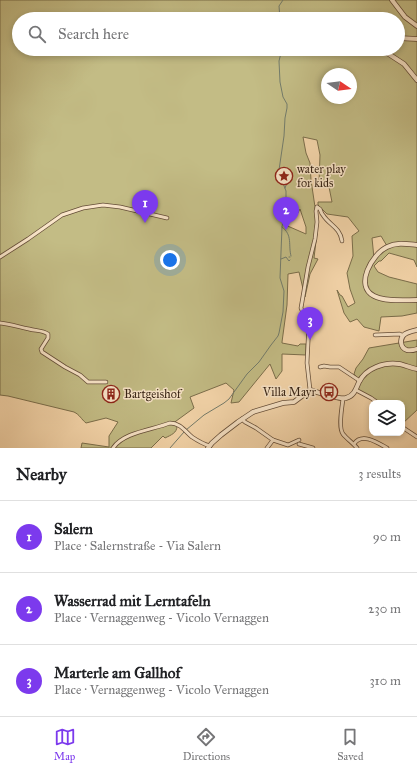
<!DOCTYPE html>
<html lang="en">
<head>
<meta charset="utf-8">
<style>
  :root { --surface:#fff; --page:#f2f2f2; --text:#202124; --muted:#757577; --line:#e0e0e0; --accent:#7c3aed }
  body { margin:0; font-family:"IM FELL Great Primer",serif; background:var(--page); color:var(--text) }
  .controls { position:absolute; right:12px; bottom:12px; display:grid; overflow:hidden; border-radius:8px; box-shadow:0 2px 6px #0003 }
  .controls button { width:36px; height:36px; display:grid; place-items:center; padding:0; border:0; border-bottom:1px solid var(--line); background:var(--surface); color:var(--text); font:20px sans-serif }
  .compass { position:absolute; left:321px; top:68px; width:36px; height:36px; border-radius:50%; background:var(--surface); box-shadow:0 2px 6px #0003; rotate:103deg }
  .you { position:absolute; left:170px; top:260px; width:14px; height:14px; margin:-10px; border:3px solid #fff; border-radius:50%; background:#1a73e8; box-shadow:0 0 0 6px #1a73e833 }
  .badge { display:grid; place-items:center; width:26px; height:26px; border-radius:50%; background:var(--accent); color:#fff; font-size:13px; font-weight:700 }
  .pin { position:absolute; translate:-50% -33px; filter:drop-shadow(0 1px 2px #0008) }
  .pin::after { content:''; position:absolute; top:21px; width:14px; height:12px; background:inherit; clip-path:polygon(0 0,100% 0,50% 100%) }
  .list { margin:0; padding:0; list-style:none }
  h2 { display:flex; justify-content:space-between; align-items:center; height:52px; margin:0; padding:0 16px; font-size:17px }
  h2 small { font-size:13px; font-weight:400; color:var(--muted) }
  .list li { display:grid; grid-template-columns:26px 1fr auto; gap:12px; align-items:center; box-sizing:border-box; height:72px; padding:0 16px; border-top:1px solid var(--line) }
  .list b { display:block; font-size:15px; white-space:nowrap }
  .list p { margin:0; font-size:13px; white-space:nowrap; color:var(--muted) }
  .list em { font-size:13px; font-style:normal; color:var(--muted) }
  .icon { flex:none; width:22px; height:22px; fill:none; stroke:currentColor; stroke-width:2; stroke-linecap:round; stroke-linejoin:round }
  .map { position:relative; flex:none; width:417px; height:448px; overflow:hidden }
  .search { position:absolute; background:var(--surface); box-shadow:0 2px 6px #0003; left:12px; right:12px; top:12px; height:44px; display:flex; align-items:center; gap:10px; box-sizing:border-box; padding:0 14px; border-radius:22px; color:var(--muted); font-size:15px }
  .sheet { height:268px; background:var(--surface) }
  nav { display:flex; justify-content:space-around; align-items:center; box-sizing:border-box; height:56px; border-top:1px solid var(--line); background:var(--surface); font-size:11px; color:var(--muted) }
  nav a { display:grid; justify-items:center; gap:2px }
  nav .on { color:var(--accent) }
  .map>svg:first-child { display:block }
</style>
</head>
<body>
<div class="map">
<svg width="417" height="448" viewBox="0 0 417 448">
  <rect width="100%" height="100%" fill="#f6d7ac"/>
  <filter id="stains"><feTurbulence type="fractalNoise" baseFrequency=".005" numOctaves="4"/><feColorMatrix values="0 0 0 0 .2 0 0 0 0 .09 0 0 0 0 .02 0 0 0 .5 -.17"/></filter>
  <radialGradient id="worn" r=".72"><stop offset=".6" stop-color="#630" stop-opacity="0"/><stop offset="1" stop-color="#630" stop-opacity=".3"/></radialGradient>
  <!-- green -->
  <g fill="#c3bc85" stroke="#7b6e4b" fill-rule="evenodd">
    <path d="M 0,0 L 417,0 L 417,267 L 414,260 L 389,253 L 381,261 L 379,261 L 374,266 L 378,272 L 389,277 L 417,284 L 417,313 L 402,316 L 381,317 L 379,331 L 364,327 L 357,319 L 350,322 L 344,313 L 337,290 L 340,295 L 342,296 L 348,307 L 355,303 L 350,289 L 347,273 L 353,256 L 352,236 L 359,231 L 348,217 L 327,214 L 318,205 L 318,202 L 332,202 L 329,187 L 319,183 L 320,155 L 317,140 L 303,137 L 306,153 L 310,163 L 311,180 L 315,207 L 317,233 L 314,258 L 318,259 L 310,274 L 305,297 L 299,272 L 288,274 L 287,305 L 282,342 L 282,343 L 298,346 L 300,344 L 306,344 L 306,355 L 282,354 L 282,371 L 276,379 L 270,364 L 239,402 L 231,403 L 234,390 L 226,383 L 190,397 L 194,408 L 172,424 L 177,426 C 177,433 171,435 165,438 L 163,436 L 151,448 L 81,448 L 82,443 L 109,447 L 109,436 L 118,422 L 106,418 L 86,423 C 81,419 80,415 74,412 L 8,396 L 0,395 ZM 19,19 L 398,19 L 398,49 L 19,49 ZM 327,74 L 351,74 L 351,98 L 327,98 ZM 286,209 L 298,213 L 300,209 L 306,227 L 306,234 L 283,224 ZM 381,236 L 387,246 L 374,258 L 372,238 Z"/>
    <path d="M 417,340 L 417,410 L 402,424 L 402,403 L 378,403 L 356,390 L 360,381 L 354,374 L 356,368 L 363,359 L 369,348 Z"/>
  </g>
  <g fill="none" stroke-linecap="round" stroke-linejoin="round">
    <!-- stream -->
    <g stroke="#737c6c" stroke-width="1">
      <path d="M 280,19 L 279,6 L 283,0"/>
      <path d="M 279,169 L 287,178 L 287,183 L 285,188"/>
      <path d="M 282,227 C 293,235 288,245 291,256"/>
      <path d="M 289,257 L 290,257"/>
      <path d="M 281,259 L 286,257 L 289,261 L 290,260"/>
      <path d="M 186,430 L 204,415 L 224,403 L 229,399 L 247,374 L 259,362 L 271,345 L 278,336 L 279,333 L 283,312 L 284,291 L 280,278 L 282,227 L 286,199 L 286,191 L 281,178 L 279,170 L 284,136 L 285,118 L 287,108 L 287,104 L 283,97 L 280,82 L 279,61 L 282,49"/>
      <path d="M 170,448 L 184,432"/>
    </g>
    <defs>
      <g id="minor">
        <path d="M 317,207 L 320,209 C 321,211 321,213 323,215 C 329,225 340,227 342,241"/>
        <path d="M 0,257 L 28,239 L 62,215 L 83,208 L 103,205 L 120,207 L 167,218"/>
        <path d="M 0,323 C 10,324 19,327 29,329 C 36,331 42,330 48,334 L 48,338 L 41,349 L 42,352 L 65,367 L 80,375 L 88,382 L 106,382"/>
        <path d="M 375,335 L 400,334 L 403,336"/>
        <path d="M 320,367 L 324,366 L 330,367 L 339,367 L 360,381"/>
        <path d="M 310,390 L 307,363 L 309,323 L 303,313 L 301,308 L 308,267 L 315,239 L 317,222 L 316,211 L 317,207"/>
        <path d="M 356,390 L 371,398 L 378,403"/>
        <path d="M 343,399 C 342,407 338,428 343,434 C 347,439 353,443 357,448"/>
        <path d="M 242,419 L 245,422 L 256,428 L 273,440"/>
        <path d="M 402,427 L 417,437"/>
        <path d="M 299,444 L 313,448"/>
        <path d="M 354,444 C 362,432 378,443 387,448"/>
        <path d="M 113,448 C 124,432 152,430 170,423 C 180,423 185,431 192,437 C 198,441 203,444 210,446"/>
        <path d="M 267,448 L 273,440 L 288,445 L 299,440"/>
      </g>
      <g id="tertiary">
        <path d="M 392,0 L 405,17 L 417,26"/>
        <path d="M 398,38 L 417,39"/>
        <path d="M 381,49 L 404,64 L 417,80"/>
        <path d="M 417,245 C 407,244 397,242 387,247 C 372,254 354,286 374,296 C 385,302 405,300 417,300"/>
        <path d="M 417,330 C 413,331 408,332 405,334 C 399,338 400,348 407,350 C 411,351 414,350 417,349"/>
        <path d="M 208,448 L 212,443 L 221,435 L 238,422 L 253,412 L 283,403 L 294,402 L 310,390 C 317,392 340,400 346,398 C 354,396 356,389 359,382 C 366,368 384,362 399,364 C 405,365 411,368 417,369"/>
      </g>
    </defs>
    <!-- minor casing -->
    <use href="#minor" stroke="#644d38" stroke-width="4.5"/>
    <!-- tertiary casing -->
    <use href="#tertiary" stroke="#644d38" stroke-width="5.5"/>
    <!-- minor -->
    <use href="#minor" stroke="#f9e5c9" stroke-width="3"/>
    <!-- tertiary -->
    <use href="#tertiary" stroke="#f9e5c9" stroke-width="4"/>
  </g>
  <!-- icons -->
  <defs>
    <symbol id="sight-ring" viewBox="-11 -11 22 22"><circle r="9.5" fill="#f9e5c9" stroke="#8f2418" stroke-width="1.5"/><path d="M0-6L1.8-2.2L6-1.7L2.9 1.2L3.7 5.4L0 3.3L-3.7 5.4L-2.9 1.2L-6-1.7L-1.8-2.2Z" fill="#8f2418"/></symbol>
    <symbol id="bus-ring" viewBox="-11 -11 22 22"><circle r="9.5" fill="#f9e5c9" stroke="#8f2418" stroke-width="1.5"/><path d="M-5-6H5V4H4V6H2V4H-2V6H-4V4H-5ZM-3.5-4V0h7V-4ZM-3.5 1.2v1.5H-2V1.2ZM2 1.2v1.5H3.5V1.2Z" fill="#8f2418"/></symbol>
    <symbol id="building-ring" viewBox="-11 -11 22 22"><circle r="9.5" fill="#f9e5c9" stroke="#8f2418" stroke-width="1.5"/><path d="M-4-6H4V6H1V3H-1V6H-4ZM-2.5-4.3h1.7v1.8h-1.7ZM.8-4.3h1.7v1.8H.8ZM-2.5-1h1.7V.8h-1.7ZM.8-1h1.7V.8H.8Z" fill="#8f2418"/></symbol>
  </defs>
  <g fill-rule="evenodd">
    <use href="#sight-ring" x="274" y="166" width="20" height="20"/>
    <use href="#bus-ring" x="319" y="382" width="20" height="20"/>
    <use href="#building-ring" x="101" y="384" width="20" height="20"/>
  </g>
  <g text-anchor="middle" stroke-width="3" stroke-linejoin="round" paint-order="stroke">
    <!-- poi labels -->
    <g font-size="12" fill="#331f11" stroke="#f9e5c9" text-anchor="start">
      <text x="297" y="173">water play<tspan x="297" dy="14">for kids</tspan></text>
      <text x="316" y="396" text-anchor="end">Villa Mayr</text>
      <text x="124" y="398">Bartgeishof</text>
    </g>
  </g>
  <rect width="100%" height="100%" filter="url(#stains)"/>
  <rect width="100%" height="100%" fill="url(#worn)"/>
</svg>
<div class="controls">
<button><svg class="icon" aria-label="layers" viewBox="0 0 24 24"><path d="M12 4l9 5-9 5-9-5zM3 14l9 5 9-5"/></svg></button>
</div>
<svg class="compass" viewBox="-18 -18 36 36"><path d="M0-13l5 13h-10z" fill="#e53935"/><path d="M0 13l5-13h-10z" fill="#757577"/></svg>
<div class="you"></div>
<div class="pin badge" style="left:145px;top:223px">1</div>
<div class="pin badge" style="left:286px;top:230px">2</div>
<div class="pin badge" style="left:310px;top:340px">3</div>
<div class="search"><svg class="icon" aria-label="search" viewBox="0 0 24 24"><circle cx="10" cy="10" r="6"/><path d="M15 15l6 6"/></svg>Search here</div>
</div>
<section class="sheet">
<h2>Nearby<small>3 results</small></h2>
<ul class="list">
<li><span class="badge">1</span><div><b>Salern</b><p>Place · Salernstraße - Via Salern</p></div><em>90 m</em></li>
<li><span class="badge">2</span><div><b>Wasserrad mit Lerntafeln</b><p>Place · Vernaggenweg - Vicolo Vernaggen</p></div><em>230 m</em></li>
<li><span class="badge">3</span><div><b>Marterle am Gallhof</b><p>Place · Vernaggenweg - Vicolo Vernaggen</p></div><em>310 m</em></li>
</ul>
</section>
<nav>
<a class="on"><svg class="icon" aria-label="map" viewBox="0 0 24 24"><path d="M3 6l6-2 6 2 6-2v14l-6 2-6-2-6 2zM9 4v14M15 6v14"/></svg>Map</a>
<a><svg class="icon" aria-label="directions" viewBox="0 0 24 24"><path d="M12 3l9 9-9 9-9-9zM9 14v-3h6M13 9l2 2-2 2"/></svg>Directions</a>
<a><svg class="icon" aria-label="saved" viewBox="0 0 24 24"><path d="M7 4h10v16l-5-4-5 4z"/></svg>Saved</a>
</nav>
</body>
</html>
